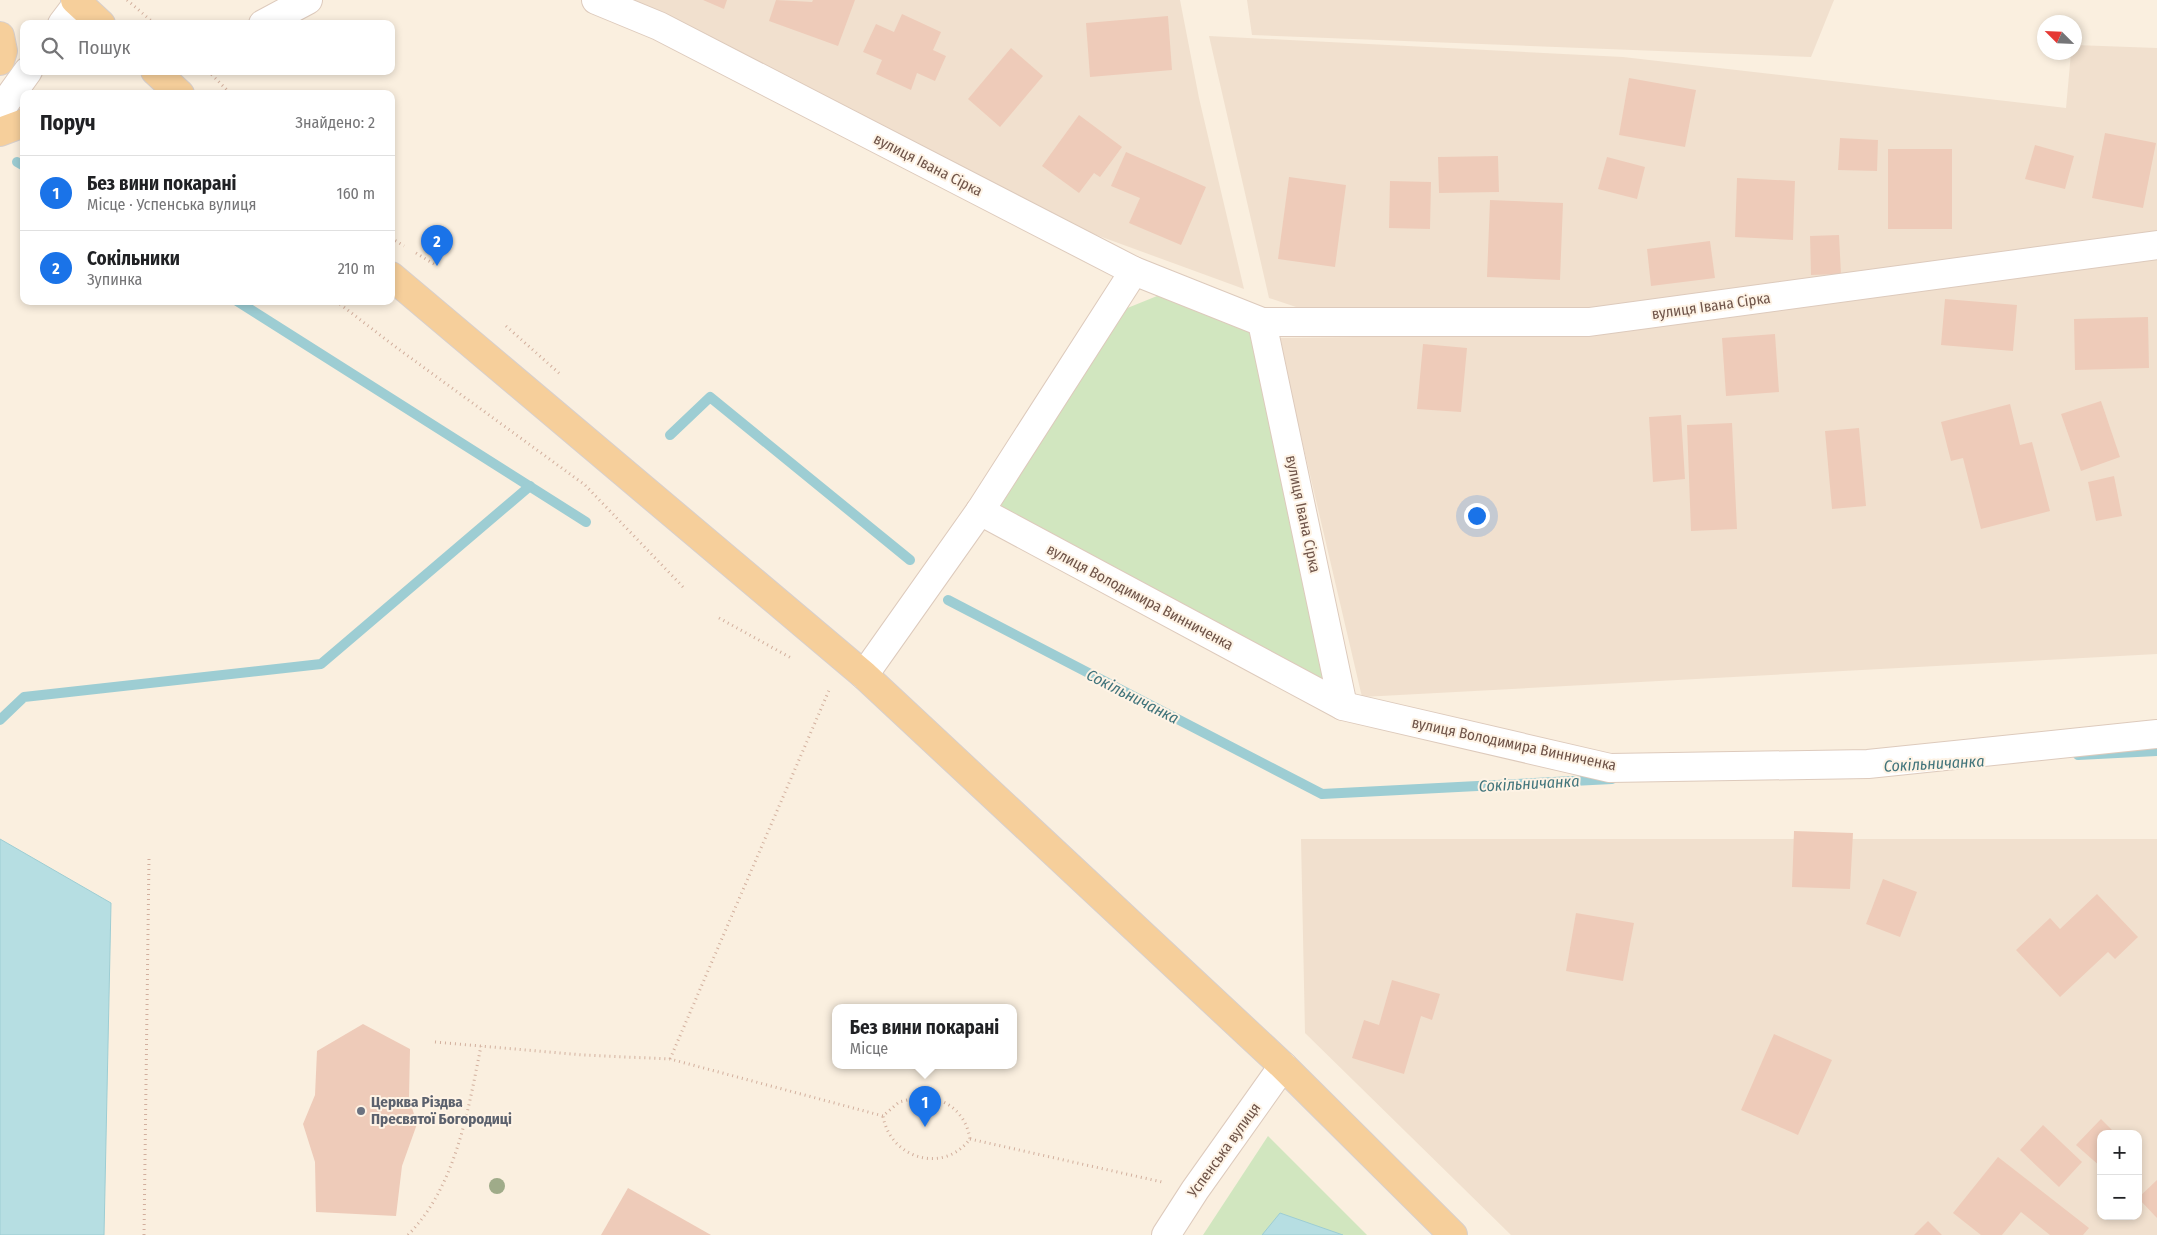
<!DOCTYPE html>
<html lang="uk">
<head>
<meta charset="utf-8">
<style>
  :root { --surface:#fff; --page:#f6f6f6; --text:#202124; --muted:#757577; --line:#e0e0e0; --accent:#1a73e8 }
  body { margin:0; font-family:"Fira Sans Condensed",sans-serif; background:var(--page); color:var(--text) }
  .controls { position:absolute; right:15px; bottom:15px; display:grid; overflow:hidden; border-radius:10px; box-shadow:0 2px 8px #0003 }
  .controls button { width:45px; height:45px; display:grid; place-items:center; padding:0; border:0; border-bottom:1px solid var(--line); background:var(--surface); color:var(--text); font:25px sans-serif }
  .compass { position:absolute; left:2037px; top:15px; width:45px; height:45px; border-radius:50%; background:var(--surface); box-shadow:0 2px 8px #0003; rotate:294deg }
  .you { position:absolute; left:1476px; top:515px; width:18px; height:18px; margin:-12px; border:4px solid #fff; border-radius:50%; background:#1a73e8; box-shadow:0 0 0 8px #1a73e833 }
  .badge { display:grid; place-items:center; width:32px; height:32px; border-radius:50%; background:var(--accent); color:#fff; font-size:16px; font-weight:700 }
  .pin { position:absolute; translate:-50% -41px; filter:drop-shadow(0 1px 2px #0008) }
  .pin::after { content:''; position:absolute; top:26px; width:18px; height:15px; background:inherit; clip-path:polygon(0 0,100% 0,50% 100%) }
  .popup { position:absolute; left:832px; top:1004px; width:185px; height:65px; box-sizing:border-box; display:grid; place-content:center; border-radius:10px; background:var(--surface); filter:drop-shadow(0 1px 4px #0005); font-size:16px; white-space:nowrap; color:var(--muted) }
  .popup b { font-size:19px; color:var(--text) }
  .popup::after { content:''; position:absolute; left:50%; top:100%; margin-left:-10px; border:10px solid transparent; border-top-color:var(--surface) }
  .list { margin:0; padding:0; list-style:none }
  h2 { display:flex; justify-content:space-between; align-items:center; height:65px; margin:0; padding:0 20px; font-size:21px }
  h2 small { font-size:16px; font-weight:400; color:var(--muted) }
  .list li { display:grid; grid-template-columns:32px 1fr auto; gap:15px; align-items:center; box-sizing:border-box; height:75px; padding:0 20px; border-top:1px solid var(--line) }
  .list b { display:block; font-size:19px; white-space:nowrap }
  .list p { margin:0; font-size:16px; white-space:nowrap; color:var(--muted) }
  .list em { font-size:16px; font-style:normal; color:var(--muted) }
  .icon { flex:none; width:28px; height:28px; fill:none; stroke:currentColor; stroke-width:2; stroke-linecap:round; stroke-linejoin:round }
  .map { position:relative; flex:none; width:2157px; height:1235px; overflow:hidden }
  .search { position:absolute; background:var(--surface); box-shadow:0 2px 8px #0003; left:20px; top:20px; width:375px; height:55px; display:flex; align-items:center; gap:12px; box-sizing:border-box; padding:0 18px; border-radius:10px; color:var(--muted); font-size:19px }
  .panel { position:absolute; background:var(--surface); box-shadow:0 2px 8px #0003; left:20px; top:90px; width:375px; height:215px; border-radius:10px }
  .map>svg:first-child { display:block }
</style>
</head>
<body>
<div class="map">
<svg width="2157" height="1235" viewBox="0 0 2157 1235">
  <rect width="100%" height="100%" fill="#faefdf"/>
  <!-- residential -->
  <g fill="#f1e0ce" fill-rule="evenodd">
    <path d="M 626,0 L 1180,0 L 1199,98 L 1244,289 L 1069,225 L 874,121 L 707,37 Z"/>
    <path d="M 1247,0 L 1834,0 L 1811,57 L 1252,35 Z"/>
    <path d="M 1209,36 L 1623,57 L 2066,108 L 2071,53 L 2074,52 L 2075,45 L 2157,48 L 2157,236 L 1588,313 L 1308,311 L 1269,298 Z"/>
    <path d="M 2157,256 L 2157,654 L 1362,697 L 1278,338 L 1590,334 Z"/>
    <path d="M 1301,839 L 2157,839 L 2157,1235 L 1511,1235 L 1305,1033 ZM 2101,1134 L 2138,1134 L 2138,1216 L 2101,1216 Z"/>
  </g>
  <!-- green -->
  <g fill="#d1e6bf">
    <path d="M 1162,294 L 1244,324 L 1268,360 L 1330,673 L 1318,689 L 1001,509 L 1005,482 L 1125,309 Z"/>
    <path d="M 1268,1136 L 1367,1235 L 1203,1235 Z"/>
  </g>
  <!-- water -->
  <g fill="#b6dee2" stroke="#9dcdd3">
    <path d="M 0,839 L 111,903 L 104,1235 L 0,1235 Z"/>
    <path d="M 1280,1213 L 1343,1235 L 1262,1235 Z"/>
  </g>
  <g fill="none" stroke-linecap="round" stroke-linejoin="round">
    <!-- stream -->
    <g stroke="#9dcdd3" stroke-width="10">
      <path d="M 17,162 L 24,166"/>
      <path d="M 237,301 L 586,522"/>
      <path d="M 670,435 L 710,397 L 910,560"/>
      <path d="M 948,600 L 1322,794 L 1612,779"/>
      <path d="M 0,720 L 24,697 L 321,664 L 530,486"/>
      <path d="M 2078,755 L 2157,751"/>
    </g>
  </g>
  <!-- building -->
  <g fill="#eecbb9">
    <path d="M 703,0 L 727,0 L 724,9 Z"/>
    <path d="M 776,0 L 812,2 L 813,0 L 855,0 L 838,46 L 769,21 Z"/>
    <path d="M 902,14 L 941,32 L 933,50 L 946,56 L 935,81 L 917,73 L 911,90 L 876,74 L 882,60 L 863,52 L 876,24 L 894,32 Z"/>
    <path d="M 1168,16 L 1172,70 L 1090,77 L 1086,23 Z"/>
    <path d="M 1011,48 L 1043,76 L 1000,127 L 968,99 Z"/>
    <path d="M 1629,78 L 1696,90 L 1685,147 L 1619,135 Z"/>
    <path d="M 1079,115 L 1122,147 L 1100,177 L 1094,173 L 1079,193 L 1042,166 Z"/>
    <path d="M 2105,133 L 2156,143 L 2143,208 L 2092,198 Z"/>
    <path d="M 1840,138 L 1878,140 L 1877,171 L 1838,170 Z"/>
    <path d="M 2035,145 L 2074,156 L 2065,189 L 2025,179 Z"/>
    <rect x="1888" y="149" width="64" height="80"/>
    <path d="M 1126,152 L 1206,187 L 1181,245 L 1129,223 L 1140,198 L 1111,186 Z"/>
    <path d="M 1498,156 L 1499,192 L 1439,193 L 1438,157 Z"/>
    <path d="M 1607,157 L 1645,167 L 1637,199 L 1598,189 Z"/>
    <path d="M 1289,177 L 1346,185 L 1335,267 L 1278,259 Z"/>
    <path d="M 1737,178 L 1795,181 L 1793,240 L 1735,237 Z"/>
    <path d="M 1390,181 L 1431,182 L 1430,229 L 1389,228 Z"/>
    <path d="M 1490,200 L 1563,203 L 1560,280 L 1487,277 Z"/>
    <path d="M 1839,235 L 1841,274 L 1811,275 L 1810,236 Z"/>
    <path d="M 1710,241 L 1715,278 L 1651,286 L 1647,249 Z"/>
    <path d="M 1945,299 L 2017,305 L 2013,351 L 1941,345 Z"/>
    <path d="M 2148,317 L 2149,368 L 2075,370 L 2074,319 Z"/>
    <path d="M 1775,334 L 1779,392 L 1726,396 L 1722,338 Z"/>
    <path d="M 1423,344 L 1467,348 L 1461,412 L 1417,409 Z"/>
    <path d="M 2101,401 L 2120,457 L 2081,471 L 2061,414 Z"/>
    <path d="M 2010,404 L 2020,445 L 2032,442 L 2050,511 L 1981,529 L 1963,458 L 1951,461 L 1941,422 Z"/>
    <path d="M 1681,415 L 1685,479 L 1653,482 L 1649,417 Z"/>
    <path d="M 1732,423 L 1737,529 L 1691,531 L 1687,425 Z"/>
    <path d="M 1859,428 L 1866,506 L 1832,509 L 1825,431 Z"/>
    <path d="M 2114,476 L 2122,516 L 2096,521 L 2088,482 Z"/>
    <path d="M 1794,831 L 1853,833 L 1850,889 L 1792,887 Z"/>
    <path d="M 1883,879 L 1917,892 L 1900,937 L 1866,924 Z"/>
    <path d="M 2097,894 L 2138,937 L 2115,959 L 2108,952 L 2060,997 L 2016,950 L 2050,918 L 2060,929 Z"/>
    <path d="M 1576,913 L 1634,923 L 1623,981 L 1566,971 Z"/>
    <path d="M 1392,980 L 1440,994 L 1432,1020 L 1421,1016 L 1404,1074 L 1352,1058 L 1364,1020 L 1379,1025 Z"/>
    <path d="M 363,1024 L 410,1049 L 409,1098 L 417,1124 L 402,1166 L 396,1216 L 316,1212 L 315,1162 L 303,1124 L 315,1095 L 317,1051 Z"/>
    <path d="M 1774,1034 L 1832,1060 L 1798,1135 L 1741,1110 Z"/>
    <path d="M 2101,1119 L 2116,1134 L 2101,1134 L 2101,1167 L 2076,1145 Z"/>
    <path d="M 2043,1125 L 2082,1162 L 2059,1187 L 2020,1150 Z"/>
    <path d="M 1998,1157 L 2089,1228 L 2083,1235 L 2050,1235 L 2021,1212 L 2002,1235 L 1981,1235 L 1953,1213 Z"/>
    <path d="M 2157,1180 L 2157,1218 L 2138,1198 Z"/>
    <path d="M 628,1188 L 711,1235 L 601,1235 Z"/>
    <path d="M 1928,1221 L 1942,1235 L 1914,1235 Z"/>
  </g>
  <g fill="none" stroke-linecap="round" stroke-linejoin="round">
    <defs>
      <g id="minor">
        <path d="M 596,0 L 659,26 L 1134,271 L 1262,322 L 1589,322 L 2157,245"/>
        <path d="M 62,24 L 78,3"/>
        <path d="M 263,24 L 308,0"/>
        <path d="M 0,110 L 28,71"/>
        <path d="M 1262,322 L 1343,706"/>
        <path d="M 980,511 L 1343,706 L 1610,768 L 1868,764 L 2157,734"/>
        <path d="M 864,675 L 980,511 L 1134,271"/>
        <path d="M 1166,1235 L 1195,1190 L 1283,1066"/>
      </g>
      <g id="major">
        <path d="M 75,0 L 101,24"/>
        <path d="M 0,36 L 3,51 L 0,61"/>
        <path d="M 155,71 L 180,94"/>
        <path d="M 0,132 L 24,123"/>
        <path d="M 391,276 L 864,675 L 1283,1066 L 1453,1235"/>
      </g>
    </defs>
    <!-- minor casing -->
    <use href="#minor" stroke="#ddcabc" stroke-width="30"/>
    <!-- major casing -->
    <use href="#major" stroke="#d7cfcc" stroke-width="30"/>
    <!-- path -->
    <g stroke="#d2af9d" stroke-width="3" stroke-dasharray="1 4" stroke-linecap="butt">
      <path d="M 127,0 L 155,24"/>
      <path d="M 208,71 L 231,94"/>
      <path d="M 391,238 L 404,246"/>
      <path d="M 416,253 L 437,266"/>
      <path d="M 336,301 L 393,345 L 585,485 L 684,588"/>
      <path d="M 506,326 L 560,374"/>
      <path d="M 719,618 L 793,659"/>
      <path d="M 435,1042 L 583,1055 L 670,1059 L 883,1116"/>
      <path d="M 670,1059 L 830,688"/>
      <path d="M 920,1097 C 946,1097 966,1113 970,1139 C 943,1175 890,1158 883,1116 L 899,1102 Z"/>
      <path d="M 970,1139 L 1162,1182"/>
      <path d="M 144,1235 L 149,857"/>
      <path d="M 408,1235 C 456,1186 468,1111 481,1046"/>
    </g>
    <!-- minor -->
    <use href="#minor" stroke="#fff" stroke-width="28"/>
    <!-- major -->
    <use href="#major" stroke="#f6cf9b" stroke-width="28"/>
  </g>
  <!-- trees -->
  <circle fill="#9fab89" cx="497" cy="1186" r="8"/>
  <!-- markers -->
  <circle fill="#6b7280" stroke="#fef3e5" stroke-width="2" cx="361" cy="1111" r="5"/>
  <g text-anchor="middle" stroke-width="4" stroke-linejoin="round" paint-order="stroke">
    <!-- street labels -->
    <g font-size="15" fill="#6f5449" stroke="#fef3e5">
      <text transform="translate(928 165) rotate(27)" y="5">вулиця Івана Сірка</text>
      <text transform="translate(1711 306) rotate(-8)" y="5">вулиця Івана Сірка</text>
      <text transform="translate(1303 514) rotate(78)" y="5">вулиця Івана Сірка</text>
      <text transform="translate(1140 597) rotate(28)" y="5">вулиця Володимира Винниченка</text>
      <text transform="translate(1514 744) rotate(12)" y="5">вулиця Володимира Винниченка</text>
      <text transform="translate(1224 1150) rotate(-54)" y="5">Успенська вулиця</text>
    </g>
    <!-- worship labels -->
    <g font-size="15" font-weight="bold" fill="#5b616d" stroke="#fef3e5" text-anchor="start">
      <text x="371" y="1107">Церква Різдва<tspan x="371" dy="17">Пресвятої Богородиці</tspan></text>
    </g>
    <!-- water labels -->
    <g font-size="16" font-style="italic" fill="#41747b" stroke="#fef3e5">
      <text transform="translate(1133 696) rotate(27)" y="6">Сокільничанка</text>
      <text transform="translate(1934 763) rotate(-3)" y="6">Сокільничанка</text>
      <text transform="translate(1529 783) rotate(-3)" y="6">Сокільничанка</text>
    </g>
  </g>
</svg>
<div class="controls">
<button>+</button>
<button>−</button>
</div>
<svg class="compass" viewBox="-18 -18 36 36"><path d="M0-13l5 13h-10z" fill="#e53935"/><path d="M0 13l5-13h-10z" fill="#757577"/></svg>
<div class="you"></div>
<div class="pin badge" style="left:925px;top:1127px">1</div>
<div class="popup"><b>Без вини покарані</b>Місце</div>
<div class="pin badge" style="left:437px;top:266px">2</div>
<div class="search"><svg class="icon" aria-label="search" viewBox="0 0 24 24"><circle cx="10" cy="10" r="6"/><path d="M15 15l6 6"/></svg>Пошук</div>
<section class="panel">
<h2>Поруч<small>Знайдено: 2</small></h2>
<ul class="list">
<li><span class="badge">1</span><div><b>Без вини покарані</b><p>Місце · Успенська вулиця</p></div><em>160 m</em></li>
<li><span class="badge">2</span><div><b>Сокільники</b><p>Зупинка</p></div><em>210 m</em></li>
</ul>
</section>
</div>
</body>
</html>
